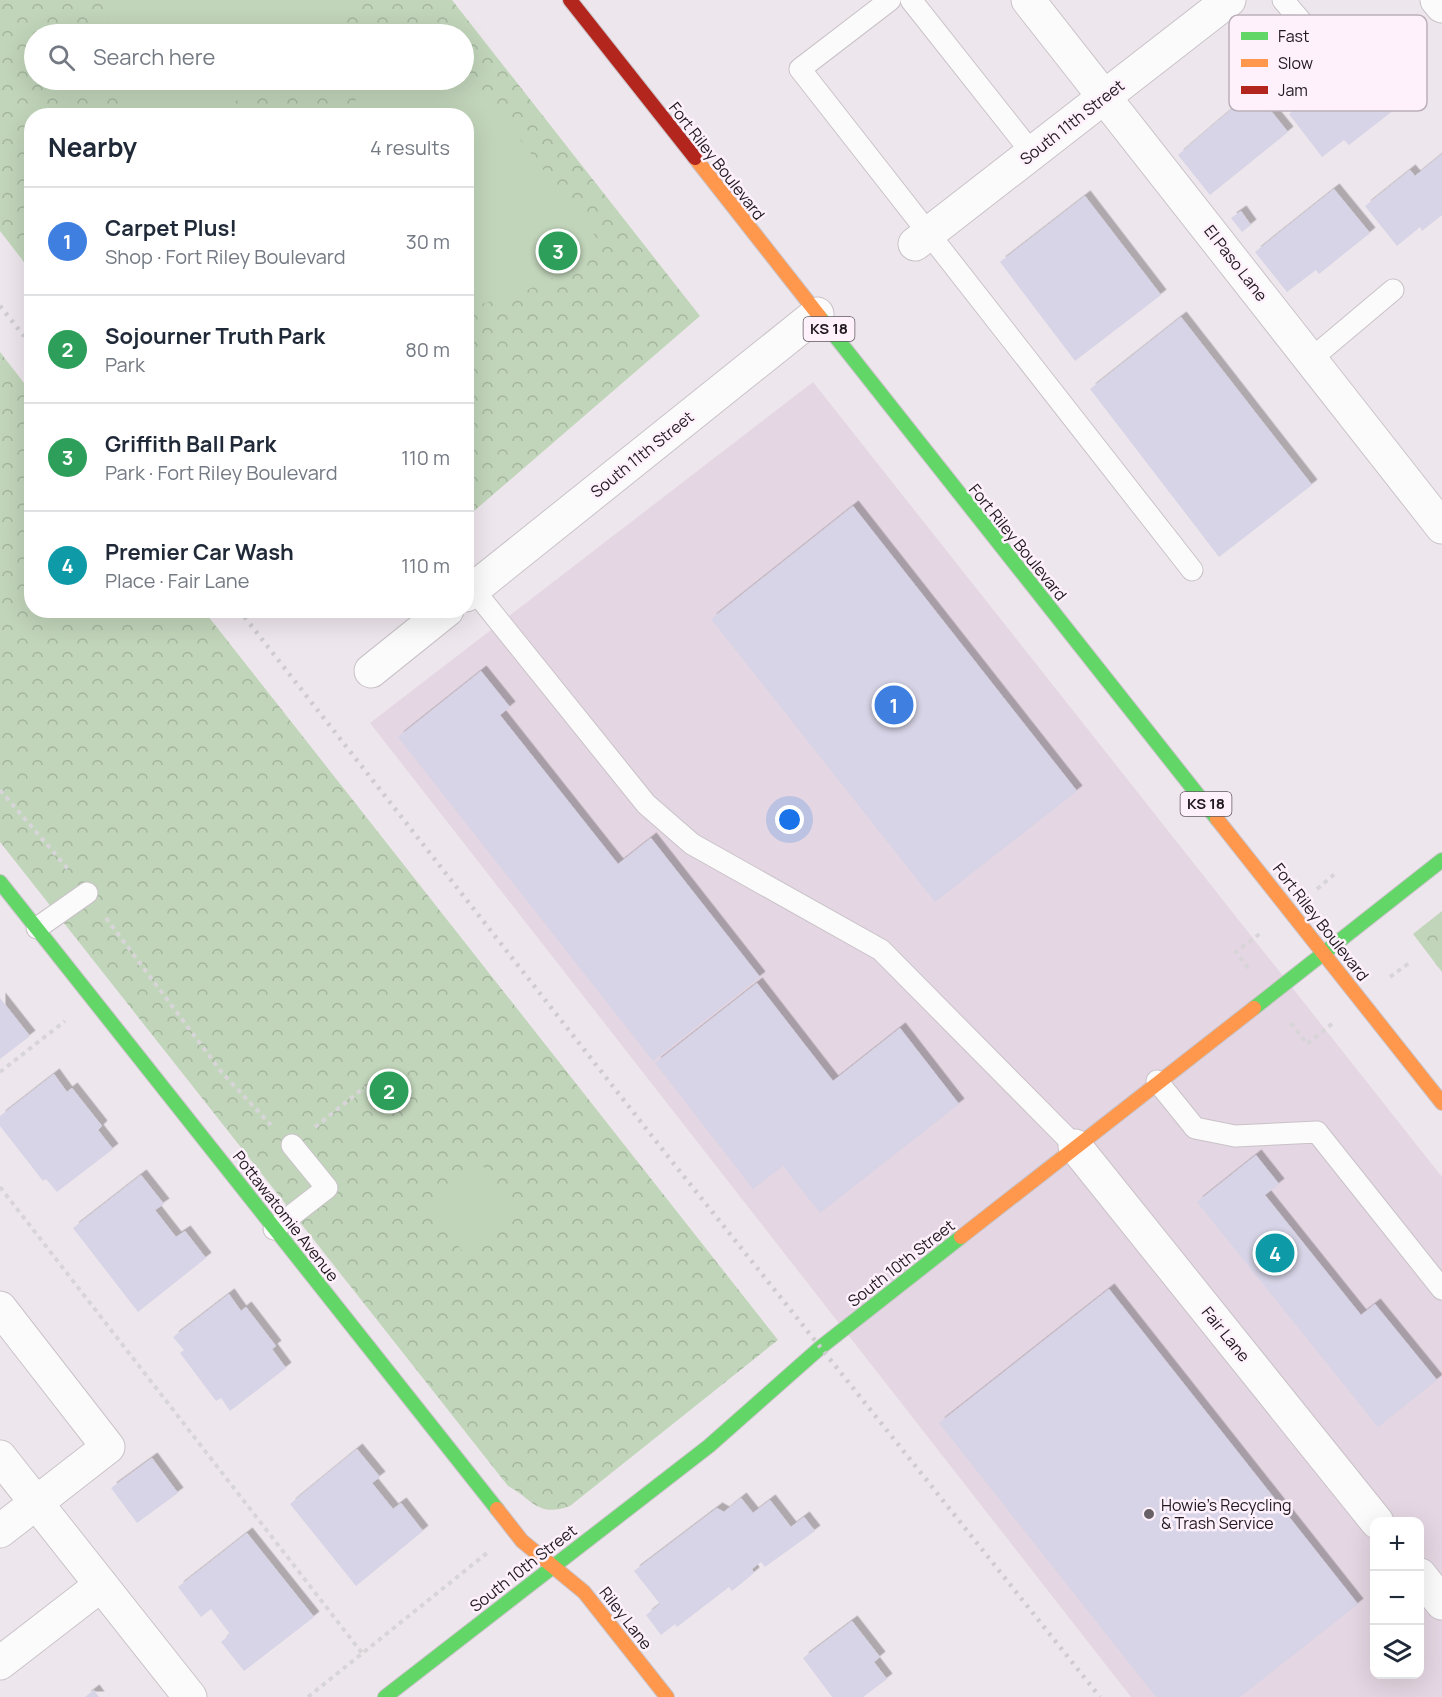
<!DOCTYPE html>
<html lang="en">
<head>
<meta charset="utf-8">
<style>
  :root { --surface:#fff; --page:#f6f6f7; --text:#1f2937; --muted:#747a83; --line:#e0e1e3; --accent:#0b8043 }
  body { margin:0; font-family:Manrope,sans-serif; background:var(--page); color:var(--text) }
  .controls { position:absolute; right:18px; bottom:18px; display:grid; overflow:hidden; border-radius:12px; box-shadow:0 6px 24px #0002 }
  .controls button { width:54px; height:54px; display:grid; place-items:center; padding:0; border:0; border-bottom:2px solid var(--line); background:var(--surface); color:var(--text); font:30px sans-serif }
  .you { position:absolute; left:790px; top:820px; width:21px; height:21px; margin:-15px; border:4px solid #fff; border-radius:50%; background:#1a73e8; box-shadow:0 0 0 9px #1a73e833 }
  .badge { display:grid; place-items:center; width:39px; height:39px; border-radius:50%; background:var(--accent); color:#fff; font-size:20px; font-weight:700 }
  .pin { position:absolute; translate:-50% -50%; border:3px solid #fff; box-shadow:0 2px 6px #0006 }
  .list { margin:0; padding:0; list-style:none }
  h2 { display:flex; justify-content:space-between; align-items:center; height:78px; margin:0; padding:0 24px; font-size:26px }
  h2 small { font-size:20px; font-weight:400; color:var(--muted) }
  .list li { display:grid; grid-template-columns:39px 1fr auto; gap:18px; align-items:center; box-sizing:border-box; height:108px; padding:0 24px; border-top:2px solid var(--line) }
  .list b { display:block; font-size:22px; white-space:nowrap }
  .list p { margin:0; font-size:20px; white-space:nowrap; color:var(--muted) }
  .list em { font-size:20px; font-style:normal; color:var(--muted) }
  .icon { flex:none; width:33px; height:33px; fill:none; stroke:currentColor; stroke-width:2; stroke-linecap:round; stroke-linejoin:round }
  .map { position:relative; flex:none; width:1442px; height:1697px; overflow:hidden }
  .search { position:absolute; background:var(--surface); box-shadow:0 6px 24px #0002; left:24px; top:24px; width:450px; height:66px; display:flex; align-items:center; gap:15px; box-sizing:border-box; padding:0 21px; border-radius:33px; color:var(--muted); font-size:22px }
  .panel { position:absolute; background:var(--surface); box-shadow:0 6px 24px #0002; left:24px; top:108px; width:450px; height:510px; border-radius:24px }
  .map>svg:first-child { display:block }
</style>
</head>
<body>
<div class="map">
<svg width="1442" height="1697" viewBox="0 0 1442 1697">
  <defs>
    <pattern id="park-crowns" width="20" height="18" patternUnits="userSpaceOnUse" patternTransform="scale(1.5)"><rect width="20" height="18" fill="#c1d5ba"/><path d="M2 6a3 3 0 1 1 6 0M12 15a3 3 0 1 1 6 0" fill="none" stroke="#a5b69f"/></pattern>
    <filter id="shadow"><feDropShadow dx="5.5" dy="-5.5" stdDeviation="0" flood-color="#0004"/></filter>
  </defs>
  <rect width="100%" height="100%" fill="#eee6ed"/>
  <!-- commercial -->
  <path fill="#e4d6e2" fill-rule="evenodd" d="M 813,382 L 1442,1177 L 1442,1697 L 1131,1697 L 370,723 ZM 1374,1522 L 1420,1522 L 1420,1674 L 1374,1674 Z"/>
  <!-- park -->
  <g fill="url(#park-crowns)" fill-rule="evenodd">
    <path d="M 0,0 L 452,0 L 700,316 L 467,517 L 466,116 L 32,116 L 31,271 L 0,231 ZM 34,34 L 464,34 L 464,80 L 34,80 Z"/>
    <path d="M 0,352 L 31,392 L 32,610 L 204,611 L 778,1340 L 570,1506 C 537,1518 533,1499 508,1486 L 0,842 Z"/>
    <path d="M 1442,911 L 1442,972 L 1413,934 Z"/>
  </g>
  <!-- pitch -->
  <g fill="#c1d5ba">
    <path d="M 106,0 L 360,0 L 317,34 L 108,34 Z"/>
    <path d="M 464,68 L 603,246 L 561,274 L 523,292 L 467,308 L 466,116 L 336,115 L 382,80 L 464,80 Z"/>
    <path d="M 120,80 L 262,80 L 218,115 L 132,115 Z"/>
    <path d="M 479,1161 L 517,1209 L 463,1252 L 424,1204 Z"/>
  </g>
  <!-- building -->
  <g fill="#d6d4e6" filter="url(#shadow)">
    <path d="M 1367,65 L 1399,106 L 1349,145 L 1344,140 L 1322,157 L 1289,114 L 1311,96 L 1318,105 L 1340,87 L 1338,84 L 1361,66 L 1363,68 Z"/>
    <path d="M 1254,90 L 1288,132 L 1210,195 L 1178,155 Z"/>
    <path d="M 1442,154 L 1442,215 L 1422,231 L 1420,227 L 1397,246 L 1365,206 L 1410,170 L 1415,176 Z"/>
    <path d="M 1334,189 L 1370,233 L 1319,274 L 1316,270 L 1287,292 L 1255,252 Z"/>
    <path d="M 1085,196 L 1161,295 L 1075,361 L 1000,262 Z"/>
    <path d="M 1241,211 L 1251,225 L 1242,232 L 1231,218 Z"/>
    <path d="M 1181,317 L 1312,485 L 1219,557 L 1090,389 Z"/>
    <path d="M 853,506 L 1077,791 L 935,902 L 711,619 Z"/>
    <path d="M 481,671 L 510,707 L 500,715 L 618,864 L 651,838 L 760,977 L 653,1061 L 398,737 Z"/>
    <path d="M 757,983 L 833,1081 L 900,1028 L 959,1104 L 820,1213 L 783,1166 L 753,1189 L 655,1063 Z"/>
    <path d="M 0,998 L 30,1036 L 0,1059 Z"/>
    <path d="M 54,1074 L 67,1092 L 72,1088 L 102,1126 L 98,1130 L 113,1149 L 57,1192 L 46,1179 L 43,1181 L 0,1126 L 0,1116 Z"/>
    <path d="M 1256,1155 L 1279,1184 L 1265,1195 L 1361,1315 L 1375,1304 L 1437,1380 L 1378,1427 L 1197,1202 Z"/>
    <path d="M 141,1175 L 164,1204 L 155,1210 L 176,1237 L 185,1231 L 206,1258 L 138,1312 L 73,1228 Z"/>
    <path d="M 1109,1289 L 1358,1604 L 1240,1697 L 1156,1697 L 939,1423 Z"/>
    <path d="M 229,1294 L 241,1311 L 246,1307 L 276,1346 L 272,1349 L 286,1368 L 230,1411 L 221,1398 L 216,1401 L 180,1353 L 184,1350 L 173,1337 Z"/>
    <path d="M 357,1449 L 380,1477 L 372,1483 L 393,1509 L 401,1503 L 423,1531 L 356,1586 L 290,1504 Z"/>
    <path d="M 152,1458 L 178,1493 L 137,1523 L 111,1488 Z"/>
    <path d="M 741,1498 L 753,1513 L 770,1500 L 791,1527 L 804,1517 L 815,1531 L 765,1567 L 761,1562 L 752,1569 L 754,1573 L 732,1591 L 729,1587 L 677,1627 L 675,1624 L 661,1635 L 646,1615 L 660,1604 L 634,1571 L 717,1508 L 724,1512 Z"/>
    <path d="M 247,1533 L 314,1617 L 244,1671 L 221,1642 L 230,1634 L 211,1609 L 201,1617 L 178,1587 Z"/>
    <path d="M 852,1621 L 880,1657 L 874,1662 L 887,1679 L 863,1697 L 832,1697 L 803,1658 Z"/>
    <path d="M 94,1690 L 99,1697 L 85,1697 Z"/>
  </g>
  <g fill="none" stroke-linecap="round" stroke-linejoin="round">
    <defs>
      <g id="lane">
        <path d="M 890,0 L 800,69 L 1192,570"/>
        <path d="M 911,0 L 1032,153"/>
        <path d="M 1283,0 L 1327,52"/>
        <path d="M 1311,359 L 1393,290"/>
        <path d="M 473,589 L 646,804 L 692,844 L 881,950 L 1075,1146"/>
        <path d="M 37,928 L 87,893"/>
        <path d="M 1157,1081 L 1195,1128 L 1235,1136 L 1317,1132 L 1442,1289"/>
        <path d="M 274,1229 L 327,1188 L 292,1145"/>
      </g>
      <g id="street">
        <path d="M 1028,0 L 1442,527"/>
        <path d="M 1437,0 L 1442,6"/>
        <path d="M 915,244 L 1229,0"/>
        <path d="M 466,595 L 817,314"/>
        <path d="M 371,671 L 447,610"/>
        <path d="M 1075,1146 L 1377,1522"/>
        <path d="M 0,1308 L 108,1447 L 0,1531"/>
        <path d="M 0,1457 L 190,1697"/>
        <path d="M 1420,1575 L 1442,1603"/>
        <path d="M 0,1663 L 101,1585"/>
      </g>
      <g id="fast">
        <path d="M 820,317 L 1217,819"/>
        <path d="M 0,882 L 497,1509"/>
        <path d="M 1254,1008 L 1442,860"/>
        <path d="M 385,1697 L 709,1446 L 821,1347 L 961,1237"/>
      </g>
      <g id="slow">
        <path d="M 695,158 L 820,317"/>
        <path d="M 1217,819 L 1442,1103"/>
        <path d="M 961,1237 L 1254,1008"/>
        <path d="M 497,1509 L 522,1541 L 584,1592 L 667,1697"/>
      </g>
      <path id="jam" d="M 570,0 L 695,158"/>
    </defs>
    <!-- lane casing -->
    <use href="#lane" stroke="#c9c3c8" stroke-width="23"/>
    <!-- street casing -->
    <use href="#street" stroke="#c9c3c8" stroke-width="35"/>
    <!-- fast casing -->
    <use href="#fast" stroke="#c9c3c8" stroke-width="16"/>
    <!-- slow casing -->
    <use href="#slow" stroke="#c9c3c8" stroke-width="16"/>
    <!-- jam casing -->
    <use href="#jam" stroke="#c9c3c8" stroke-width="16"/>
    <!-- path -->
    <g stroke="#d8d5d8" stroke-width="4" stroke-dasharray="4.5 4.5" stroke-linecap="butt">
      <path d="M 0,790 L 68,869"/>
      <path d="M 1317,889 L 1337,872"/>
      <path d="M 106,918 L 223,1074 L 271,1125"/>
      <path d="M 1248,968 L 1236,952 L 1262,932"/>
      <path d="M 1390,977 L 1409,963"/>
      <path d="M 1291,1023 L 1307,1044 L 1333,1023"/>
      <path d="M 0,1072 L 65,1021"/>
      <path d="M 315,1127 L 365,1087"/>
      <path d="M 0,1187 L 362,1653"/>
      <path d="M 308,1697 L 487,1553"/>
    </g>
    <!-- lane -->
    <use href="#lane" stroke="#fcfbfc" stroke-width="21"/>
    <!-- street -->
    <use href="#street" stroke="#fcfbfc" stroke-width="33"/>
    <!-- fast -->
    <use href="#fast" stroke="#63d668" stroke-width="14"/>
    <!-- slow -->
    <use href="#slow" stroke="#ff974d" stroke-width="14"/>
    <!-- jam -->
    <use href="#jam" stroke="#b3261e" stroke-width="14"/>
    <!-- rail -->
    <g stroke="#cfcccf" stroke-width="4.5" stroke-dasharray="3 6" stroke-linecap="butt">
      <path d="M 0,306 L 32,346"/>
      <path d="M 239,610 L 670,1159 L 1100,1697"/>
    </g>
  </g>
  <!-- markers -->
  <circle fill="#676166" stroke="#fef1fc" stroke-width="2" cx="1149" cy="1514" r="6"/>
  <g text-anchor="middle" stroke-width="5" stroke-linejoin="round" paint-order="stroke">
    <!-- shield labels -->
    <g fill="#fef1fc" stroke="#625a61" stroke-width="1.5">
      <rect x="803.5" y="317" width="51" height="24" rx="4.5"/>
      <rect x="1180.5" y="792" width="51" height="24" rx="4.5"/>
    </g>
    <g font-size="15" font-weight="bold" fill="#1f191e">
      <text x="829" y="334">KS 18</text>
      <text x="1206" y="809">KS 18</text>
    </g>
    <!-- street labels -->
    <g font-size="16" fill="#1f191e" stroke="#fef1fc">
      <text transform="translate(1072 122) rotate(-38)" y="6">South 11th Street</text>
      <text transform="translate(717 161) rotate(52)" y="6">Fort Riley Boulevard</text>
      <text transform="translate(1236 263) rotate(52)" y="6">El Paso Lane</text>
      <text transform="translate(642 454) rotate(-39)" y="6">South 11th Street</text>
      <text transform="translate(1018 542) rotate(51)" y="6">Fort Riley Boulevard</text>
      <text transform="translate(1321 922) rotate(52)" y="6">Fort Riley Boulevard</text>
      <text transform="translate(286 1216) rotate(52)" y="6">Pottawatomie Avenue</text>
      <text transform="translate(901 1263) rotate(-38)" y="6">South 10th Street</text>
      <text transform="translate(1226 1334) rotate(51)" y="6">Fair Lane</text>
      <text transform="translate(523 1568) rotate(-38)" y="6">South 10th Street</text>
      <text transform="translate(626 1618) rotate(52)" y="6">Riley Lane</text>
    </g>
    <!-- poi labels -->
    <g font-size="16" fill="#1f191e" stroke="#fef1fc" text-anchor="start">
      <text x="1161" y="1511">Howie's Recycling<tspan x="1161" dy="18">&amp; Trash Service</tspan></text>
    </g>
  </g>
  <!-- legend -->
  <rect x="1229" y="15" width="198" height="96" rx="9" fill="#fef1fc" stroke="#bbb0b9" stroke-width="1.5"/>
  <rect x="1241" y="32" width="27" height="8" fill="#63d668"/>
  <rect x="1241" y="59" width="27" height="8" fill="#ff974d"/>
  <rect x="1241" y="86" width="27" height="8" fill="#b3261e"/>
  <g font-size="16" fill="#1f191e">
    <text x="1278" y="42">Fast</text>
    <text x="1278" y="69">Slow</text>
    <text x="1278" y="96">Jam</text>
  </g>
</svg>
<div class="controls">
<button>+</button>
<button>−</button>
<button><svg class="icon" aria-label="layers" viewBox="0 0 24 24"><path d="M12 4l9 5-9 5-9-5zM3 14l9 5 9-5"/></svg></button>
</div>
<div class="you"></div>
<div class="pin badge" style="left:894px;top:705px;background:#3f7fe0">1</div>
<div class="pin badge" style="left:389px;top:1091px;background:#2e9e5b">2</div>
<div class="pin badge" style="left:558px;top:251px;background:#2e9e5b">3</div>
<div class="pin badge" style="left:1275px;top:1253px;background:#0f9aa8">4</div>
<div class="search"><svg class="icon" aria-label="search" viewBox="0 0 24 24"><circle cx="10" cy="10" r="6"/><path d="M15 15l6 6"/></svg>Search here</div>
<section class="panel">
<h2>Nearby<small>4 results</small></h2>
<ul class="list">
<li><span class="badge" style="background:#3f7fe0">1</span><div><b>Carpet Plus!</b><p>Shop · Fort Riley Boulevard</p></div><em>30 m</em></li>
<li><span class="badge" style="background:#2e9e5b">2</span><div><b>Sojourner Truth Park</b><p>Park</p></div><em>80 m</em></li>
<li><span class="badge" style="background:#2e9e5b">3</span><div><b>Griffith Ball Park</b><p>Park · Fort Riley Boulevard</p></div><em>110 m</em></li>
<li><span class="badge" style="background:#0f9aa8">4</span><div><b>Premier Car Wash</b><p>Place · Fair Lane</p></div><em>110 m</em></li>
</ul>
</section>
</div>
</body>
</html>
